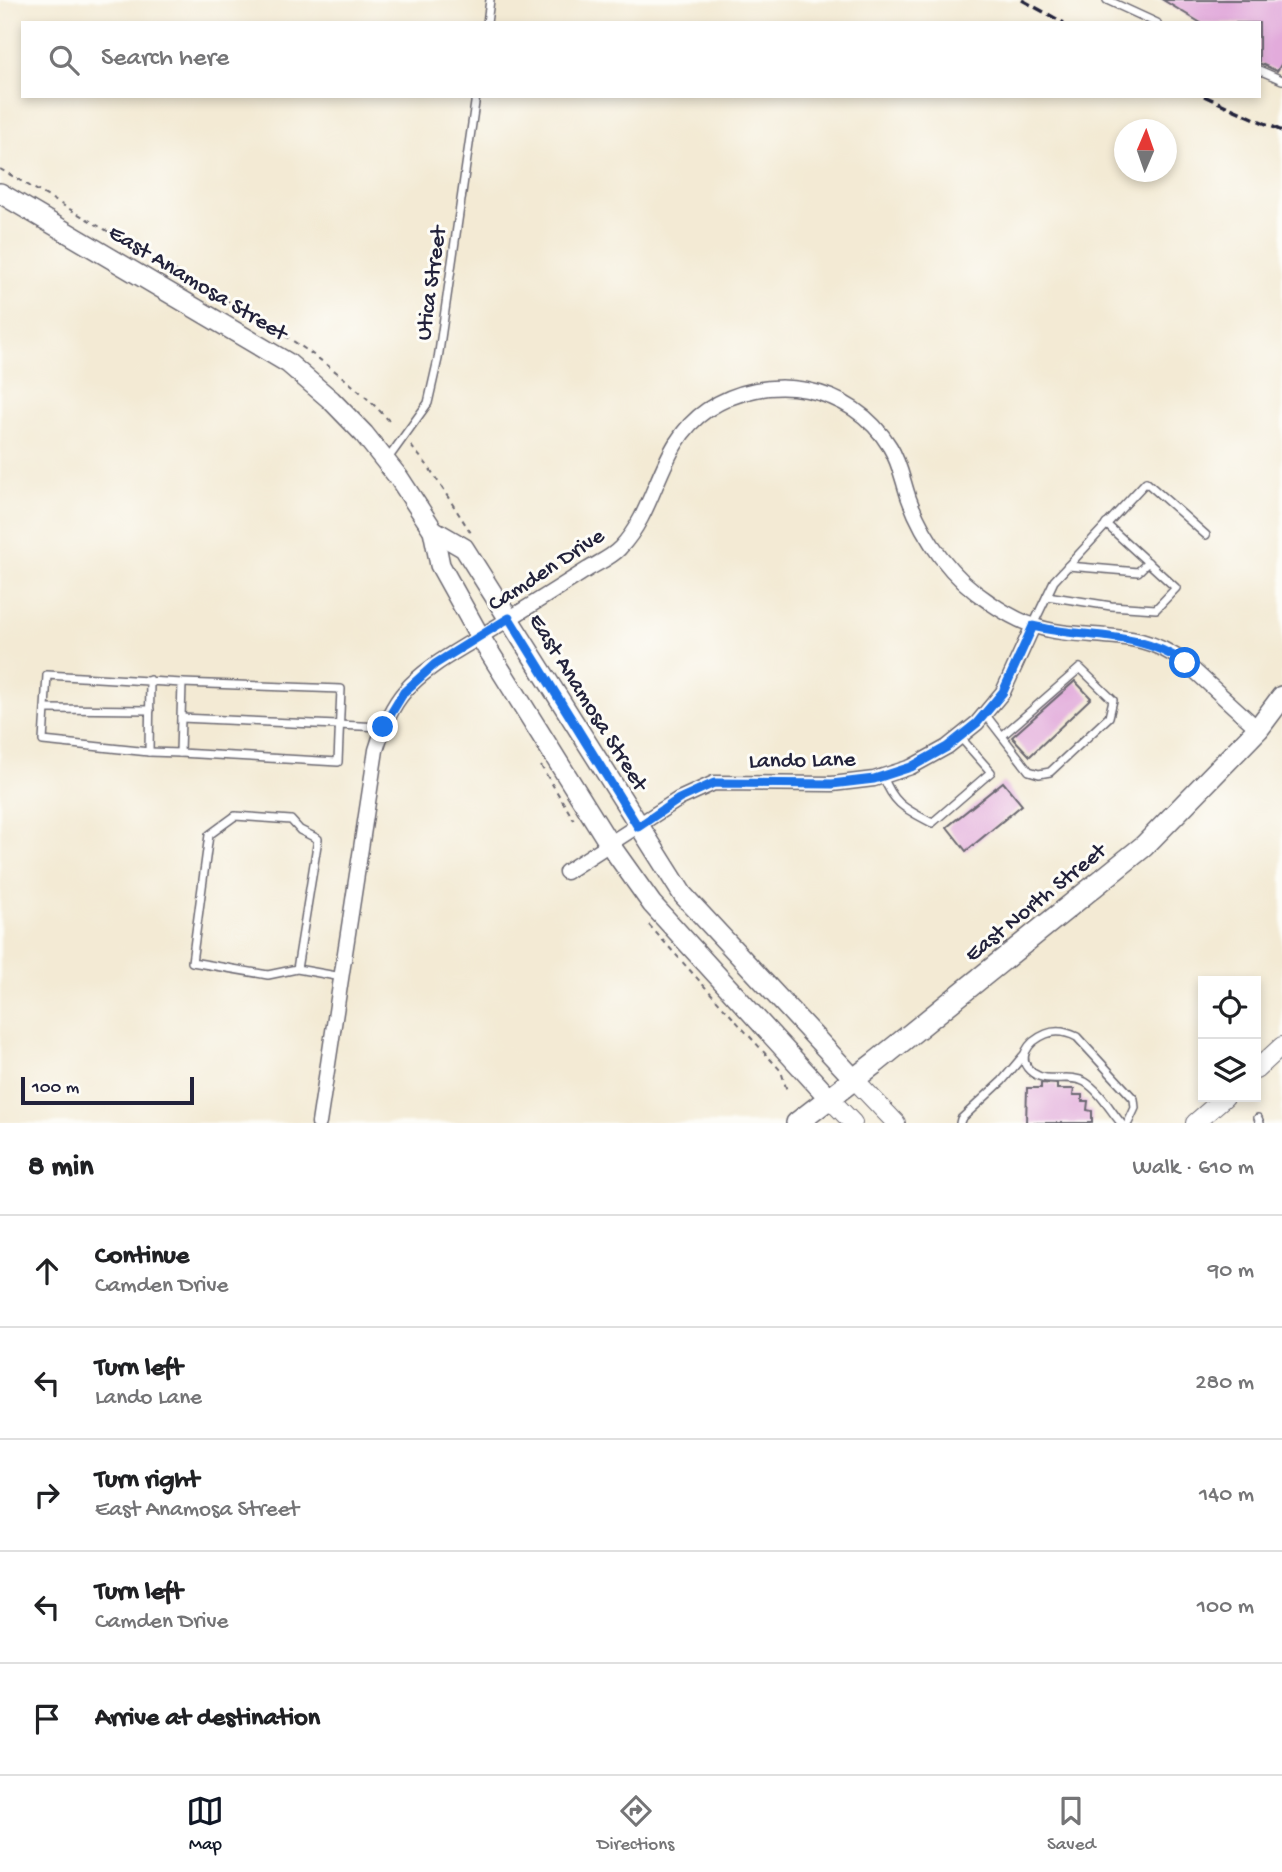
<!DOCTYPE html>
<html lang="en">
<head>
<meta charset="utf-8">
<style>
  :root { --surface:#fff; --page:#f6f6f6; --text:#202124; --muted:#757577; --line:#e0e0e0; --accent:#111827 }
  body { margin:0; font-family:"Gochi Hand",sans-serif; background:var(--page); color:var(--text) }
  .controls { position:absolute; right:21px; bottom:21px; display:grid; overflow:hidden; border-radius:0px; box-shadow:0 4px 10px #0003 }
  .controls button { width:63px; height:63px; display:grid; place-items:center; padding:0; border:0; border-bottom:2px solid var(--line); background:var(--surface); color:var(--text); font:35px sans-serif }
  .compass { position:absolute; left:1114px; top:119px; width:63px; height:63px; border-radius:50%; background:var(--surface); box-shadow:0 4px 10px #0003; rotate:2deg }
  .scale { position:absolute; left:21px; bottom:18px; width:173px; box-sizing:border-box; padding-left:7px; border:4px solid #22223b; border-top:0; font-size:19px; line-height:24px; white-space:nowrap; color:#22223b; -webkit-text-stroke:5px #fdfcf7; paint-order:stroke }
  .stop { position:absolute; width:21px; height:21px; margin:-16px; border:5px solid #1a73e8; border-radius:50%; background:#fff }
  .stop.end { background:#1a73e8; border-color:#fff; box-shadow:0 2px 7px #0008 }
  .list { margin:0; padding:0; list-style:none }
  h2 { display:flex; justify-content:space-between; align-items:center; height:91px; margin:0; padding:0 28px; font-size:30px }
  h2 small { font-size:23px; font-weight:400; color:var(--muted) }
  .list li { display:grid; grid-template-columns:46px 1fr auto; gap:21px; align-items:center; box-sizing:border-box; height:112px; padding:0 28px; border-top:2px solid var(--line) }
  .list b { display:block; font-size:26px; white-space:nowrap }
  .list p { margin:0; font-size:23px; white-space:nowrap; color:var(--muted) }
  .list em { font-size:23px; font-style:normal; color:var(--muted) }
  .icon { flex:none; width:38px; height:38px; fill:none; stroke:currentColor; stroke-width:2; stroke-linecap:round; stroke-linejoin:round }
  .map { position:relative; flex:none; width:1282px; height:1123px; overflow:hidden }
  .search { position:absolute; background:var(--surface); box-shadow:0 4px 10px #0003; left:21px; right:21px; top:21px; height:77px; display:flex; align-items:center; gap:18px; box-sizing:border-box; padding:0 24px; border-radius:0px; color:var(--muted); font-size:26px }
  .sheet { height:651px; background:var(--surface) }
  nav { display:flex; justify-content:space-around; align-items:center; box-sizing:border-box; height:98px; border-top:2px solid var(--line); background:var(--surface); font-size:19px; color:var(--muted) }
  nav a { display:grid; justify-items:center; gap:4px }
  nav .on { color:var(--accent) }
  .map>svg:first-child { display:block }
</style>
</head>
<body>
<div class="map">
<svg width="1282" height="1123" viewBox="0 0 1282 1123">
  <rect width="100%" height="100%" fill="#fdfcf7"/>
  <filter id="ink" filterUnits="userSpaceOnUse"><feTurbulence type="fractalNoise" baseFrequency=".0143" numOctaves="2"/><feDisplacementMap in="SourceGraphic" scale="14" xChannelSelector="R" yChannelSelector="G"/><feConvolveMatrix kernelMatrix="1 2 1 2 8 2 1 2 1" color-interpolation-filters="sRGB"/></filter>
  <filter id="wash" filterUnits="userSpaceOnUse"><feTurbulence type="fractalNoise" baseFrequency=".00686" numOctaves="4" result="noise"/><feDisplacementMap in="SourceGraphic" scale="28" xChannelSelector="R" yChannelSelector="G"/><feGaussianBlur stdDeviation="1.57" result="paint"/><feColorMatrix in="noise" values="0 0 0 0 0 0 0 0 0 0 0 0 0 0 0 0 0 1.4 0 .05"/><feComposite in="paint" operator="in"/></filter>
  <g filter="url(#wash)">
    <rect width="100%" height="100%" fill="#f3ead4"/>
    <g id="blocks">
      <!-- building -->
      <g fill="#e2abdb">
        <path d="M 1163,0 L 1282,0 L 1282,63 L 1277,71 L 1259,63 L 1259,23 L 1201,23 Z"/>
        <path d="M 1075,681 L 1091,698 L 1030,756 L 1012,737 Z"/>
        <path d="M 1003,782 L 1022,805 L 966,851 L 947,827 Z"/>
        <path d="M 1041,1083 L 1057,1084 L 1057,1089 L 1074,1089 L 1073,1095 L 1082,1095 L 1082,1101 L 1088,1101 L 1087,1110 L 1092,1111 L 1092,1123 L 1026,1123 L 1027,1088 L 1041,1088 Z"/>
      </g>
    </g>
  </g>
  <g filter="url(#ink)">
    <use href="#blocks" fill-opacity="0" stroke="#6b6871" stroke-width="2"/>
    <g fill="none" stroke-linecap="round" stroke-linejoin="round">
      <defs>
        <g id="service">
          <path d="M 1107,0 L 1157,23"/>
          <path d="M 487,23 L 490,0"/>
          <path d="M 1259,70 L 1282,80"/>
          <path d="M 387,460 L 428,403 L 438,359 L 476,96"/>
          <path d="M 1068,566 L 1138,572 L 1148,562"/>
          <path d="M 1047,596 L 1111,606 L 1156,609 L 1176,588 L 1106,524"/>
          <path d="M 1033,625 L 1054,581 L 1146,482 L 1206,535"/>
          <path d="M 150,680 L 149,752 L 43,741 L 47,675 L 182,683 L 181,718 L 383,727"/>
          <path d="M 45,709 L 150,710"/>
          <path d="M 985,714 L 1029,771 L 1039,774 L 1050,772 L 1109,717 L 1113,700 L 1080,668 L 1002,736"/>
          <path d="M 149,752 L 180,753 L 181,718"/>
          <path d="M 180,753 L 338,762 L 341,689 L 182,683"/>
          <path d="M 883,776 C 894,805 906,809 932,823 L 991,772 L 960,737"/>
          <path d="M 297,969 L 268,975 L 192,962 L 209,835 L 235,816 L 291,820 L 300,830 L 318,839 L 297,969 L 342,977"/>
          <path d="M 1258,1118 L 1260,1123"/>
          <path d="M 960,1123 L 961,1119 L 1002,1081 L 1023,1056"/>
          <path d="M 1121,1123 C 1110,1110 1100,1091 1085,1082 C 1070,1073 1048,1084 1033,1073 C 1014,1059 1029,1041 1046,1034 C 1056,1030 1067,1032 1077,1037 L 1134,1099 L 1135,1108 L 1128,1123"/>
        </g>
        <g id="minor">
          <path d="M 566,872 L 679,799 L 714,783 L 832,784 L 874,779 L 911,767 L 947,747 L 977,723 L 1003,692 L 1033,626"/>
          <path d="M 319,1123 L 376,750 C 382,730 391,707 405,691 C 426,667 454,653 481,636 C 517,614 552,592 588,569 C 598,563 612,557 620,548 C 659,507 658,443 707,410 C 766,370 852,384 890,447 C 900,463 903,482 909,499 C 924,540 952,578 989,602 C 1002,611 1017,620 1032,625 C 1067,638 1105,632 1141,641 C 1157,645 1172,653 1186,663 L 1258,729"/>
        </g>
        <g id="tertiary">
          <path d="M 1256,1070 L 1282,1046"/>
          <path d="M 854,1079 L 896,1123"/>
          <path d="M 829,1098 L 853,1123"/>
          <path d="M 1195,1123 L 1225,1097"/>
        </g>
        <g id="secondary">
          <path d="M 0,193 L 288,363 L 331,400 L 364,434 L 399,478 L 433,530 L 440,565 L 480,637 L 610,845 L 652,904 L 829,1098"/>
          <path d="M 433,530 L 464,548 L 683,895 L 854,1079"/>
        </g>
        <path id="primary" d="M 797,1123 L 875,1063 L 1144,846 L 1258,729 L 1282,697"/>
      </defs>
      <!-- service casing -->
      <use href="#service" stroke="#6b6871" stroke-width="10"/>
      <!-- minor casing -->
      <use href="#minor" stroke="#6b6871" stroke-width="17"/>
      <!-- tertiary casing -->
      <use href="#tertiary" stroke="#6b6871" stroke-width="20"/>
      <!-- secondary casing -->
      <use href="#secondary" stroke="#6b6871" stroke-width="22"/>
      <!-- primary casing -->
      <use href="#primary" stroke="#6b6871" stroke-width="24"/>
      <!-- path -->
      <g stroke="#6b6871" stroke-width="2" stroke-dasharray="5 5" stroke-linecap="butt">
        <path d="M 0,169 C 63,205 126,242 190,279 C 262,321 336,361 392,424"/>
        <path d="M 411,446 L 428,466 L 471,533"/>
        <path d="M 541,766 L 574,820"/>
        <path d="M 649,925 L 781,1071 L 787,1091"/>
      </g>
      <!-- service -->
      <use href="#service" stroke="#fff" stroke-width="7"/>
      <!-- minor -->
      <use href="#minor" stroke="#fff" stroke-width="14"/>
      <!-- tertiary -->
      <use href="#tertiary" stroke="#fff" stroke-width="18"/>
      <!-- secondary -->
      <use href="#secondary" stroke="#fff" stroke-width="19"/>
      <!-- primary -->
      <use href="#primary" stroke="#fff" stroke-width="21"/>
      <!-- rail -->
      <g stroke="#22223b" stroke-width="3.5" stroke-dasharray="10 5" stroke-linecap="butt">
        <path d="M 1022,0 L 1064,23"/>
        <path d="M 1204,96 L 1282,131"/>
      </g>
    </g>
  </g>
  <g fill="none" stroke-linecap="round" stroke-linejoin="round" filter="url(#ink)">
    <!-- route -->
    <path stroke="#1a73e8" stroke-width="9" d="M 383,727 L 404,692 L 435,664 L 509,618 L 638,827 L 679,799 L 714,783 L 832,784 L 874,779 L 911,767 L 947,747 L 977,723 L 1003,692 L 1033,626 C 1087,639 1137,630 1185,663"/>
  </g>
  <g text-anchor="middle" stroke-width="6" stroke-linejoin="round" paint-order="stroke">
    <!-- street labels -->
    <g font-size="23" fill="#22223b" stroke="#fdfcf7">
      <text transform="translate(199 281) rotate(31)" y="8">East Anamosa Street</text>
      <text transform="translate(429 283) rotate(-82)" y="8">Utica Street</text>
      <text transform="translate(545 568) rotate(-33)" y="8">Camden Drive</text>
      <text transform="translate(590 701) rotate(58)" y="8">East Anamosa Street</text>
      <text transform="translate(802 758) rotate(-1)" y="8">Lando Lane</text>
      <text transform="translate(1034 901) rotate(-39)" y="8">East North Street</text>
    </g>
  </g>
</svg>
<div class="controls">
<button><svg class="icon" aria-label="locate" viewBox="0 0 24 24"><circle cx="12" cy="12" r="6"/><path d="M12 2v4M12 18v4M2 12h4M18 12h4"/></svg></button>
<button><svg class="icon" aria-label="layers" viewBox="0 0 24 24"><path d="M12 4l9 5-9 5-9-5zM3 14l9 5 9-5"/></svg></button>
</div>
<svg class="compass" viewBox="-18 -18 36 36"><path d="M0-13l5 13h-10z" fill="#e53935"/><path d="M0 13l5-13h-10z" fill="#757577"/></svg>
<div class="scale">100 m</div>
<div class="stop" style="left:1185px;top:663px"></div>
<div class="stop end" style="left:383px;top:727px"></div>
<div class="search"><svg class="icon" aria-label="search" viewBox="0 0 24 24"><circle cx="10" cy="10" r="6"/><path d="M15 15l6 6"/></svg>Search here</div>
</div>
<section class="sheet">
<h2>8 min<small>Walk · 610 m</small></h2>
<ul class="list">
<li><svg class="icon" aria-label="ahead" viewBox="0 0 24 24"><path d="M12 20V5M6 11l6-6 6 6"/></svg><div><b>Continue</b><p>Camden Drive</p></div><em>90 m</em></li>
<li><svg class="icon" aria-label="left" viewBox="0 0 24 24"><path d="M17 20v-9H6M10 6l-5 5 5 5"/></svg><div><b>Turn left</b><p>Lando Lane</p></div><em>280 m</em></li>
<li><svg class="icon" aria-label="right" viewBox="0 0 24 24"><path d="M7 20v-9h11M14 6l5 5-5 5"/></svg><div><b>Turn right</b><p>East Anamosa Street</p></div><em>140 m</em></li>
<li><svg class="icon" aria-label="left" viewBox="0 0 24 24"><path d="M17 20v-9H6M10 6l-5 5 5 5"/></svg><div><b>Turn left</b><p>Camden Drive</p></div><em>100 m</em></li>
<li><svg class="icon" aria-label="arrive" viewBox="0 0 24 24"><path d="M6 21V4h12l-3 4 3 4H6"/></svg><div><b>Arrive at destination</b></div></li>
</ul>
</section>
<nav>
<a class="on"><svg class="icon" aria-label="map" viewBox="0 0 24 24"><path d="M3 6l6-2 6 2 6-2v14l-6 2-6-2-6 2zM9 4v14M15 6v14"/></svg>Map</a>
<a><svg class="icon" aria-label="directions" viewBox="0 0 24 24"><path d="M12 3l9 9-9 9-9-9zM9 14v-3h6M13 9l2 2-2 2"/></svg>Directions</a>
<a><svg class="icon" aria-label="saved" viewBox="0 0 24 24"><path d="M7 4h10v16l-5-4-5 4z"/></svg>Saved</a>
</nav>
</body>
</html>
